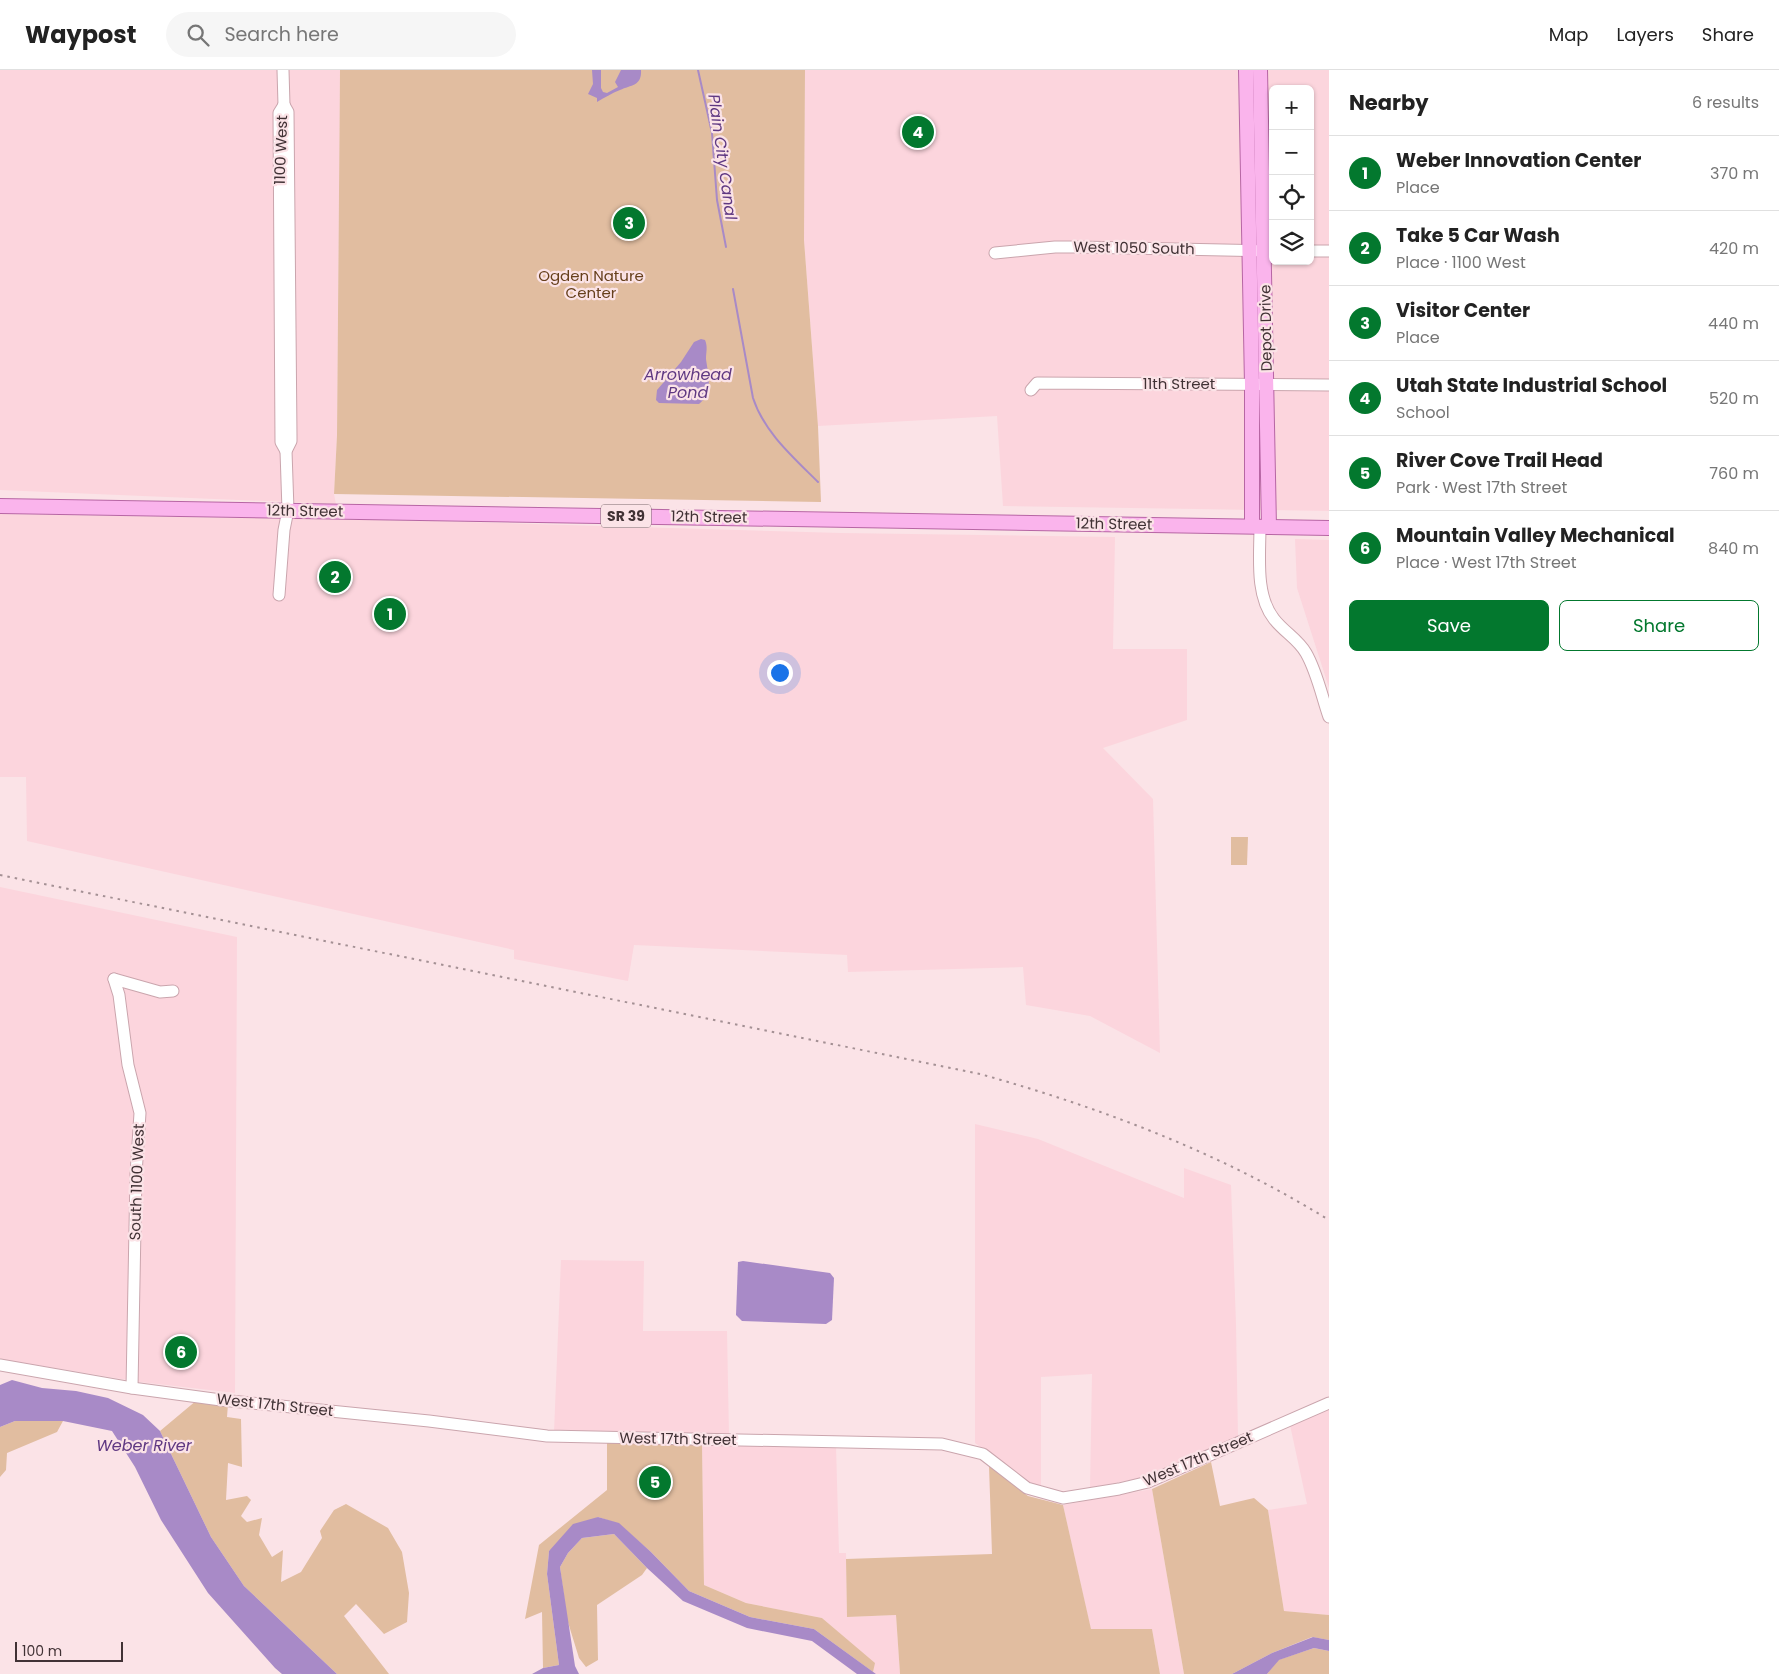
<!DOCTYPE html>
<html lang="en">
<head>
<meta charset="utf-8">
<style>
  :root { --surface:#fff; --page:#f6f6f6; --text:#222; --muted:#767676; --line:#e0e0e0; --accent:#03782e }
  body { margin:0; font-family:Poppins,sans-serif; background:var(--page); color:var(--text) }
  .controls { position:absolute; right:15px; top:15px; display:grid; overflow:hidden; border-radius:8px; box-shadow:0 1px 4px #0004 }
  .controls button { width:45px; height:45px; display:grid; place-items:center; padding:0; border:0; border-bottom:1px solid var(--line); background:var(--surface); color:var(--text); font:25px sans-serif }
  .scale { position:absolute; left:15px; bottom:12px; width:108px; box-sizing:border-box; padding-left:5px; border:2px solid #413235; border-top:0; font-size:14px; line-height:18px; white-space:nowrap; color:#413235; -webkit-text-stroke:4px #fbe3e7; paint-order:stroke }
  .you { position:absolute; left:779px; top:602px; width:18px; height:18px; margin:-12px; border:4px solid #fff; border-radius:50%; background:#1a73e8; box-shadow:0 0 0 8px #1a73e833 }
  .badge { display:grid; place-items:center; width:32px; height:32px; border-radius:50%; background:var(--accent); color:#fff; font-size:16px; font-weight:700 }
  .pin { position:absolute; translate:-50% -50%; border:2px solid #fff; box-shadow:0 1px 5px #0006 }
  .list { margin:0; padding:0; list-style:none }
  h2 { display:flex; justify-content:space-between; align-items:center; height:65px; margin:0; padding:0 20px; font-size:21px }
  h2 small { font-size:16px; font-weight:400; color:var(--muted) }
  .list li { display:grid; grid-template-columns:32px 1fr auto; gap:15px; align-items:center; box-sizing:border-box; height:75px; padding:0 20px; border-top:1px solid var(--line) }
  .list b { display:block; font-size:19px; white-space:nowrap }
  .list p { margin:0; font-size:16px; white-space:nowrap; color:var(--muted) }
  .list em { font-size:16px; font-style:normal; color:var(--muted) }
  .actions { display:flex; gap:10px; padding:15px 20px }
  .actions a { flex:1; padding:11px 0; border:1px solid var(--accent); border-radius:8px; text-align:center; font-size:18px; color:var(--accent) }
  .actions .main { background:var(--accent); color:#fff }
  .icon { flex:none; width:28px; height:28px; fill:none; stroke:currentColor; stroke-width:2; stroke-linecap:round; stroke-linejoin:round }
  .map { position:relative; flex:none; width:1329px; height:1604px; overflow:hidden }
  header { display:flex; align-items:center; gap:30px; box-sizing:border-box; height:70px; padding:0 25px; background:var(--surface); border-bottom:1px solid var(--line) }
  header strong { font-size:24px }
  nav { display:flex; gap:28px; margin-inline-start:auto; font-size:18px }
  .search { width:350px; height:45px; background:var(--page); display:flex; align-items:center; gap:12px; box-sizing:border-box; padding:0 18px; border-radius:28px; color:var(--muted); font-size:19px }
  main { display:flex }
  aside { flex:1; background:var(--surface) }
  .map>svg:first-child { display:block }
</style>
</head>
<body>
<header>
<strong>Waypost</strong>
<div class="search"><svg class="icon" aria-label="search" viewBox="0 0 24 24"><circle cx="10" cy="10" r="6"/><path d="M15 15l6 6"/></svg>Search here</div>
<nav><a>Map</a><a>Layers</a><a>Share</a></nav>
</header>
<main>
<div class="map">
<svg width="1329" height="1604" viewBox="0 0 1329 1604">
  <rect width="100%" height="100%" fill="#fbe3e7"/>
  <!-- built -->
  <g fill="#fcd5dd" fill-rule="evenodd">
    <path d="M 0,0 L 340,0 L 337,365 L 334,424 L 336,434 L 0,420 Z"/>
    <path d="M 805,0 L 1329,0 L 1329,441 L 1003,436 L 997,346 L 818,356 L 804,170 ZM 1273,19 L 1310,19 L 1310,191 L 1273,191 Z"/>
    <path d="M 0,444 L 433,451 L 841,463 L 1115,467 L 1113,579 L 1187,579 L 1187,650 L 1103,678 L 1153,729 L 1160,983 L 1090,946 L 1026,935 L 1023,897 L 848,902 L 847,885 L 634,875 L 628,911 L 514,889 L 514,880 L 27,771 L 26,707 L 0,707 Z"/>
    <path d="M 1295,469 L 1329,470 L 1329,618 L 1297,518 Z"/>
    <path d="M 0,817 L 237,867 L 235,1323 L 140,1312 L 0,1289 Z"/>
    <path d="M 975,1054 L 1038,1069 L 1184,1128 L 1184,1098 L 1231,1115 L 1236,1254 L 1238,1367 L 1145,1407 L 1090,1418 L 1092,1304 L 1041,1307 L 1041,1417 L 1030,1414 L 975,1373 Z"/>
    <path d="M 561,1190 L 644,1191 L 643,1261 L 727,1261 L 729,1366 L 554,1362 Z"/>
    <path d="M 1329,1337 L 1329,1545 L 1284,1541 L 1268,1440 L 1307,1434 L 1290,1355 Z"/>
    <path d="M 702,1374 L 836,1376 L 839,1483 L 846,1483 L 847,1547 L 896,1545 L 900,1604 L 876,1604 L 873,1602 L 874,1593 L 822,1548 L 746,1533 L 704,1515 Z"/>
    <path d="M 1152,1419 L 1184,1604 L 1160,1604 L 1152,1559 L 1091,1560 L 1063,1435 Z"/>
  </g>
  <!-- green -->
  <g fill="#e1bda0">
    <path d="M 340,0 L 805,0 L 804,170 L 818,356 L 821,432 L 334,424 L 337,365 Z"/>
    <path d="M 1231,767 L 1248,767 L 1247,795 L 1231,795 Z"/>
    <path d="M 197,1330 L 228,1334 L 227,1347 L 241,1349 L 242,1397 L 228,1393 L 226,1430 L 247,1426 L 251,1430 L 241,1446 L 247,1452 L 262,1448 L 259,1465 L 272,1487 L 283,1480 L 281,1512 L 301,1502 L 322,1468 L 320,1461 L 334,1440 L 346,1434 L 388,1458 L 402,1482 L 409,1523 L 407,1552 L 384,1564 L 356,1534 L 344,1546 L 389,1604 L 337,1604 L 244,1516 L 211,1467 L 160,1361 Z"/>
    <path d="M 15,1351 L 63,1351 L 57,1362 L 7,1383 L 6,1400 L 0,1407 L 0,1357 Z"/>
    <path d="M 607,1372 L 702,1374 L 704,1515 L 746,1533 L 822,1548 L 875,1593 L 873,1602 L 814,1559 L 750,1547 L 689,1521 L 651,1482 L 619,1454 L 598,1447 L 549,1481 L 547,1504 L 559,1595 L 543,1598 L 542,1542 L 525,1549 L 539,1475 L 607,1420 Z"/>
    <path d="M 1211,1392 L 1220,1436 L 1254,1428 L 1268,1440 L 1284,1541 L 1329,1545 L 1329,1570 L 1312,1567 L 1272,1583 L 1232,1604 L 1184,1604 L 1152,1419 Z"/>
    <path d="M 989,1396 L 1028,1426 L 1063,1435 L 1091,1559 L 1152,1559 L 1160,1604 L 900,1604 L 896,1545 L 847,1547 L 846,1489 L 992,1484 Z"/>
    <path d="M 614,1464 L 647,1498 L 642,1505 L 597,1535 L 598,1590 L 586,1597 L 579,1588 L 567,1549 L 560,1497 L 568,1483 L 582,1468 Z"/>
    <path d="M 1314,1578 L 1329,1581 L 1329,1604 L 1267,1604 L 1278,1590 Z"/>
  </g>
  <!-- water -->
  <g fill="#a88ac7">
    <path d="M 592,0 L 601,0 L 601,18 L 603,22 L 607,23 L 618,17 L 615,12 L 621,0 L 641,0 C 642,16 631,15 620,20 C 612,23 604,28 597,32 L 597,28 L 588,24 L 593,14 Z"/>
    <path d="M 701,269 L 705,270 C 708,277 706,282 706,289 C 708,305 714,322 699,334 L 659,333 L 656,330 L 657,320 L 681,292 L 694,272 Z"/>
    <path d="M 743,1191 L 830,1203 L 834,1208 L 832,1250 L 826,1254 L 742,1251 L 736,1245 L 738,1192 Z"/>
    <path d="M 12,1310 L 42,1318 L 76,1321 L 108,1328 L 143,1345 L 160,1361 L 211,1467 L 244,1516 L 337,1604 L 282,1604 L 275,1598 L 208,1523 L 161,1450 L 135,1397 L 112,1361 L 63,1351 L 15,1351 L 0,1357 L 0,1315 Z"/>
    <path d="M 598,1447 L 619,1453 L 651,1482 L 689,1521 L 750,1547 L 814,1559 L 876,1604 L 857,1604 L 812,1571 L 747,1558 L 683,1531 L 647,1498 L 614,1464 L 582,1468 L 568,1483 L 560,1497 L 575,1596 L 579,1604 L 532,1604 L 543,1598 L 559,1595 L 547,1504 L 549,1481 L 573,1454 Z"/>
    <path d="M 1313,1567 L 1329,1570 L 1329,1581 L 1314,1578 L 1279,1590 L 1267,1604 L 1232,1604 L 1272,1583 Z"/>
  </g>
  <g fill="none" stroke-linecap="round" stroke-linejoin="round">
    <!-- stream -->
    <g stroke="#a88ac7" stroke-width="2">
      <path d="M 698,0 L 712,63 L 717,130 L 726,177"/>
      <path d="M 733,219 L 753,328 C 764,362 793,387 818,412"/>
    </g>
    <defs>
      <g id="minor">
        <path d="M 283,0 L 284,35"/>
        <path d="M 284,35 L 279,43 L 281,372 L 286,381"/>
        <path d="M 1310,181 L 1329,181"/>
        <path d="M 995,183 L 1055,177 L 1079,177 L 1273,181"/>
        <path d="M 1031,320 L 1037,313 L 1329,315"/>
        <path d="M 1260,456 C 1260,486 1255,525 1274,549 C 1284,562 1298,569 1306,583 C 1317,602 1322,627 1329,647"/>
        <path d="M 279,525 L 284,460 L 288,440 L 286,381 L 291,371 L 291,366 L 288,42 L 284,35"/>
        <path d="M 114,909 L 119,925 L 128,995 L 140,1043 L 136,1104 L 132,1318"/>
        <path d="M 114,909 L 160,922 L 173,921"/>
        <path d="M 0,1295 L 132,1318 L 221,1330 L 429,1351 L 547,1366 L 942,1374 L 983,1384 L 1027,1418 L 1063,1428 L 1119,1419 L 1148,1412 L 1329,1333"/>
      </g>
      <g id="major">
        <path d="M 1246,0 L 1252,315 L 1252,456"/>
        <path d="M 1260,0 L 1269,457"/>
        <path d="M 0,436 L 1329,458"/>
      </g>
    </defs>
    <!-- minor casing -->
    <use href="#minor" stroke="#caa5ad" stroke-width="13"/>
    <!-- major casing -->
    <use href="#major" stroke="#b766a4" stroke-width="16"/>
    <!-- minor -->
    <use href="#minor" stroke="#fff" stroke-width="11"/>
    <!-- major -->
    <use href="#major" stroke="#fab4ec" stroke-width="14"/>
    <!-- rail -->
    <path stroke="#a49094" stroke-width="2" stroke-dasharray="2.5 5" stroke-linecap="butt" d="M 0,805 L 980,1004 C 1102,1038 1221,1083 1329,1150"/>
  </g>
  <g text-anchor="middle" stroke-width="4.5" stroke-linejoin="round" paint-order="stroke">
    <!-- shield labels -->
    <rect fill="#fbe3e7" stroke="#79676a" stroke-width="1" x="601" y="434.5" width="50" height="23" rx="4"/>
    <g font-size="14" font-weight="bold" fill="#413235">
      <text x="626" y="451">SR 39</text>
    </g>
    <!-- street labels -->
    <g font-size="15" fill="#413235" stroke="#fbe3e7">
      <text transform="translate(281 80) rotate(-88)" y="5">1100 West</text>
      <text transform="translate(1134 178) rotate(1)" y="5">West 1050 South</text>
      <text transform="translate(1266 258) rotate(-91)" y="5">Depot Drive</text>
      <text x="1179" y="319">11th Street</text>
      <text transform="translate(305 441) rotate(1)" y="5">12th Street</text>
      <text transform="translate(709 447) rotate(1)" y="5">12th Street</text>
      <text transform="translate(1114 454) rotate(1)" y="5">12th Street</text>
      <text transform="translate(137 1112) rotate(-88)" y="5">South 1100 West</text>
      <text transform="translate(275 1335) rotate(6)" y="5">West 17th Street</text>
      <text transform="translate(678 1369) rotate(1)" y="5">West 17th Street</text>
      <text transform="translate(1198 1389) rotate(-23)" y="5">West 17th Street</text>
    </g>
    <!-- park labels -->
    <g font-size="15" fill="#663f1b" stroke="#fbe3e7">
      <text x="591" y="211">Ogden Nature<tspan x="591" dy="17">Center</tspan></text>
    </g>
    <!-- water labels -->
    <g font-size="16" font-style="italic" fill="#5f3882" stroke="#fbe3e7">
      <text transform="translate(723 87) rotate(82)" y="6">Plain City Canal</text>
      <text x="688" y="310">Arrowhead<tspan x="688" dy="18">Pond</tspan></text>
      <text x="144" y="1381">Weber River</text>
    </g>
  </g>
</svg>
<div class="controls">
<button>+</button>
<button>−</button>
<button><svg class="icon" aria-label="locate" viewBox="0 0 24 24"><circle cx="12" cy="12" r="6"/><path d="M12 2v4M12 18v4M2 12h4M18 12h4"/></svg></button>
<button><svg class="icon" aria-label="layers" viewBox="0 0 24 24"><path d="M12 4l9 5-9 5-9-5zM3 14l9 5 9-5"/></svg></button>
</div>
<div class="scale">100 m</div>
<div class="you"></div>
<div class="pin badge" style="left:390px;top:544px">1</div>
<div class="pin badge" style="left:335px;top:507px">2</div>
<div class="pin badge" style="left:629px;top:153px">3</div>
<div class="pin badge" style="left:918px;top:62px">4</div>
<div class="pin badge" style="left:655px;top:1412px">5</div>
<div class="pin badge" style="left:181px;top:1282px">6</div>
</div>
<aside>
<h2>Nearby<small>6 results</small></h2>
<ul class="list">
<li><span class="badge">1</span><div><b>Weber Innovation Center</b><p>Place</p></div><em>370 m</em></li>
<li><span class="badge">2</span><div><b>Take 5 Car Wash</b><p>Place · 1100 West</p></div><em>420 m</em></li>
<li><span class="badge">3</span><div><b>Visitor Center</b><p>Place</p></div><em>440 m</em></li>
<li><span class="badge">4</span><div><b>Utah State Industrial School</b><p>School</p></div><em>520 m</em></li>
<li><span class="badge">5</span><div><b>River Cove Trail Head</b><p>Park · West 17th Street</p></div><em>760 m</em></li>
<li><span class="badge">6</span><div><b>Mountain Valley Mechanical</b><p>Place · West 17th Street</p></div><em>840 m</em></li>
</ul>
<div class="actions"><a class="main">Save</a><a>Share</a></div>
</aside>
</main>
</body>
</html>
